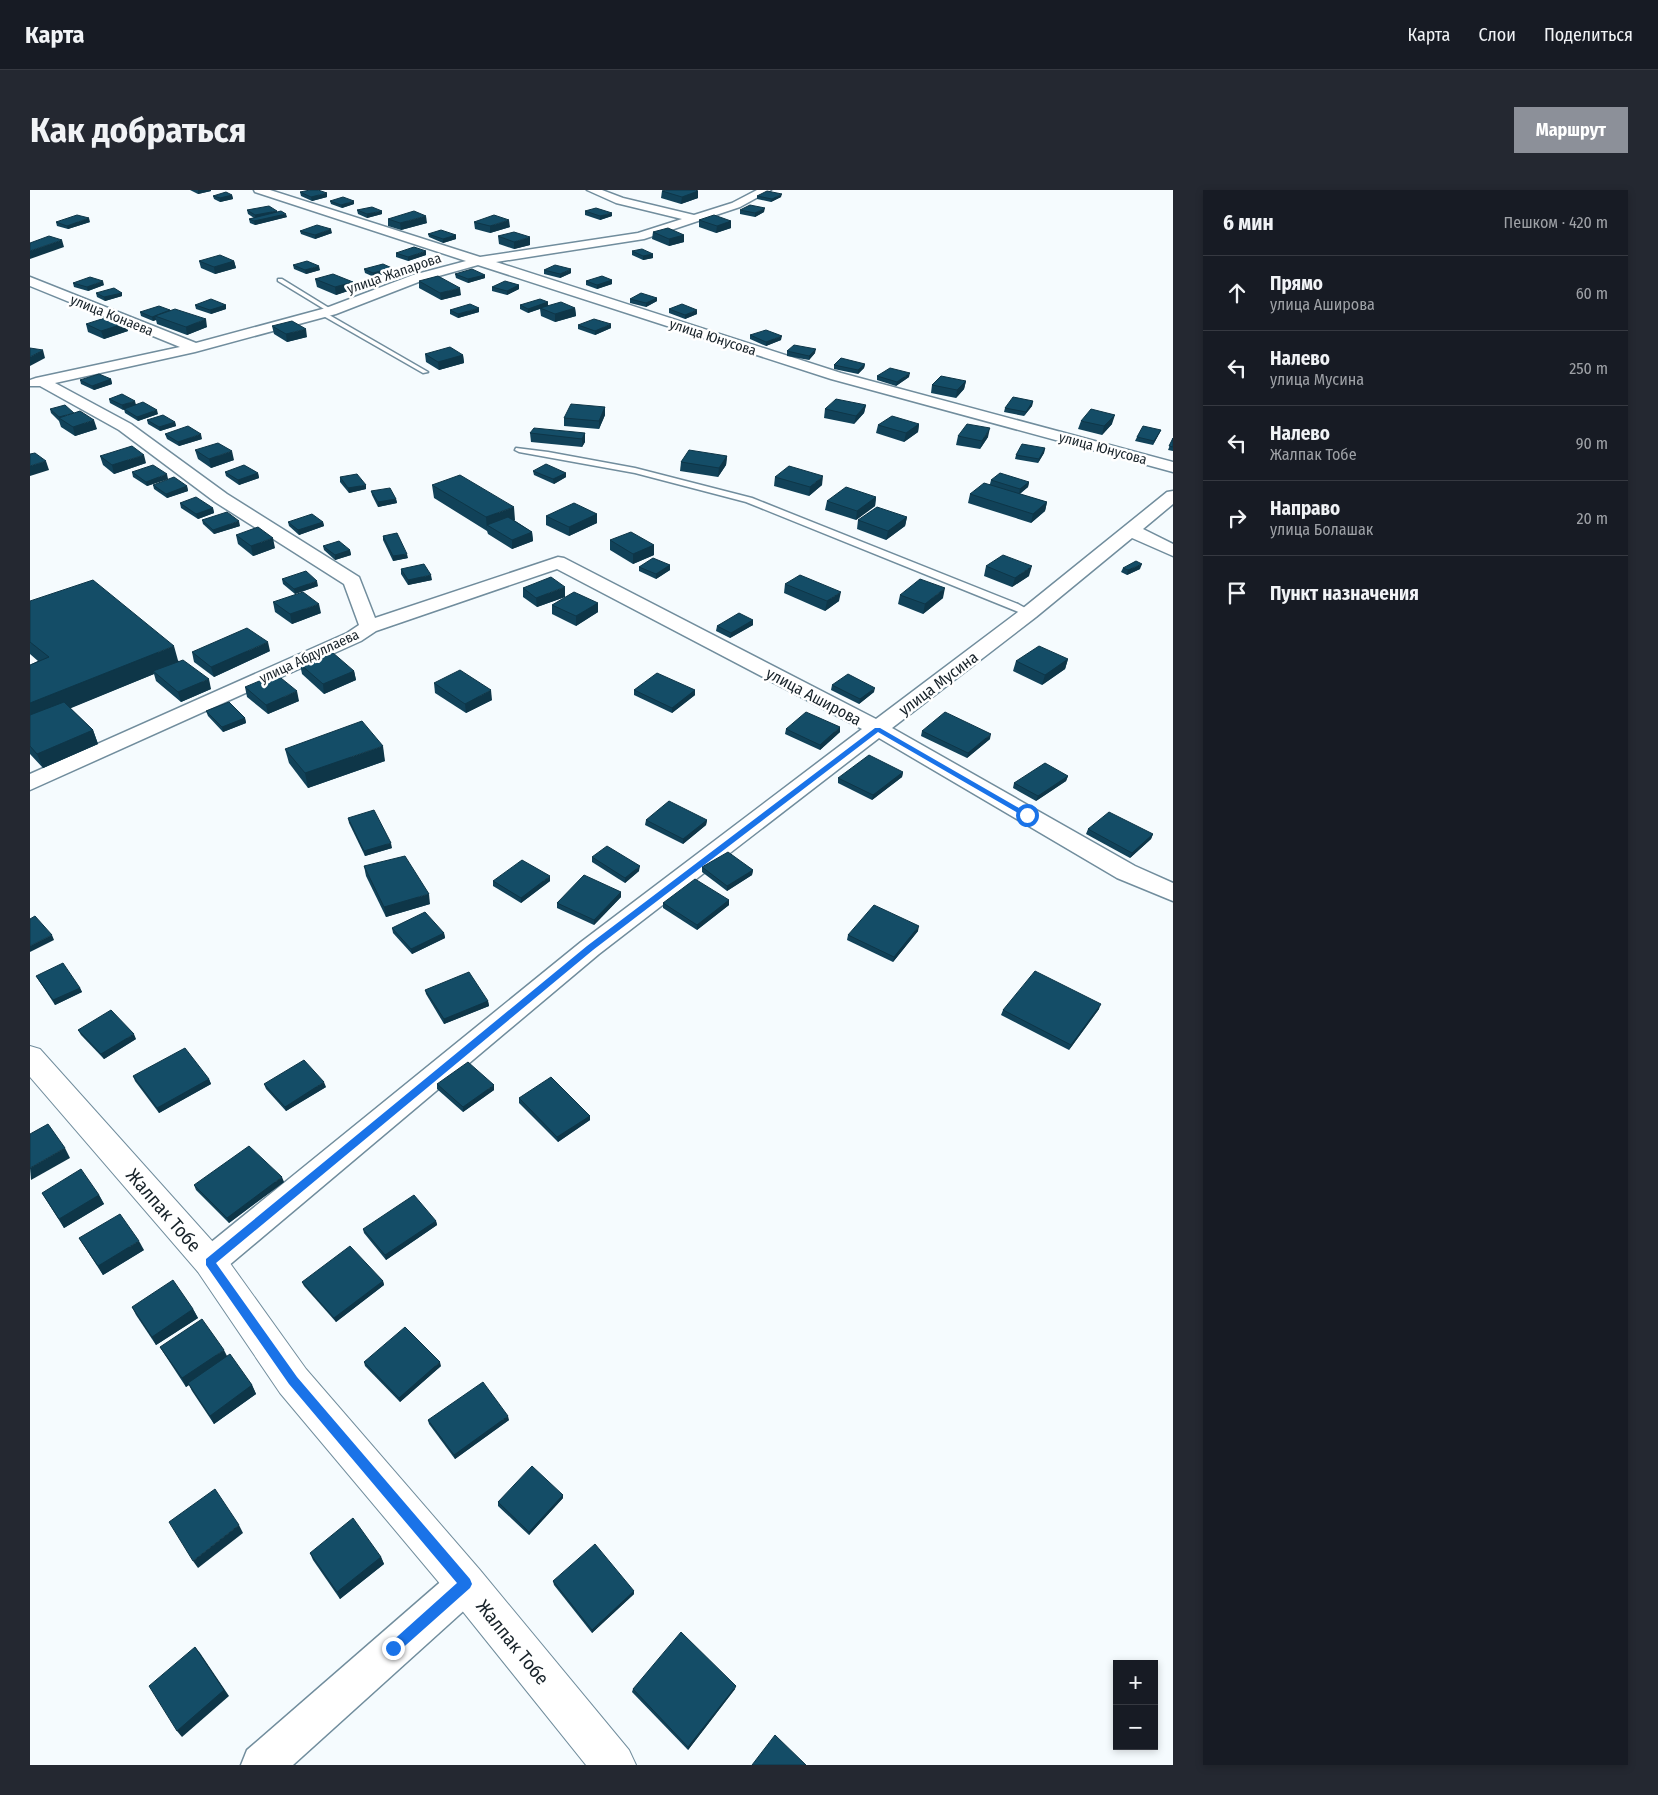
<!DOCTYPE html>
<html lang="ru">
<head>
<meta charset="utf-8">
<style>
  :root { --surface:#171b24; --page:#242831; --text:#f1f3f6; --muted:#9ea1a6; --line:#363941; --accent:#8c9099 }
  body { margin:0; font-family:"Fira Sans Condensed",sans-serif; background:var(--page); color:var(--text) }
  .controls { position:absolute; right:15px; bottom:15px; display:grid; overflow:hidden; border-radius:0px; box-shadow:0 2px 8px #0003 }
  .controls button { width:45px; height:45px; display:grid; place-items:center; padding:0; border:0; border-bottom:1px solid var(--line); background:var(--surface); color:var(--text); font:25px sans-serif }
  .stop { position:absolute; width:15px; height:15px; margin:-11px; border:4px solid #1a73e8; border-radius:50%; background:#fff }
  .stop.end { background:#1a73e8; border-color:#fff; box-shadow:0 1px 5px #0008 }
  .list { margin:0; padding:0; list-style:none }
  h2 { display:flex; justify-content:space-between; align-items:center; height:65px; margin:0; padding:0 20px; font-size:21px }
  h2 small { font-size:16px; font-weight:400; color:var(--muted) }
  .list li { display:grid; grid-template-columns:32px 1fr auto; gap:15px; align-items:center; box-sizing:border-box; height:75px; padding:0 20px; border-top:1px solid var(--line) }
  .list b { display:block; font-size:19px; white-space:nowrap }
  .list p { margin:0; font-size:16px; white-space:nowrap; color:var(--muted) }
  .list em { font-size:16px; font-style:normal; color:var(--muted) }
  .icon { flex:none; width:28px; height:28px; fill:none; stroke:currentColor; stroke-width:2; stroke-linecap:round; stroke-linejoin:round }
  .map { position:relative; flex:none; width:1143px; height:1575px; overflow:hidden; border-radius:0px }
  header { display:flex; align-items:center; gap:30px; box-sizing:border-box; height:70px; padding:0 25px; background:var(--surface); border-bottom:1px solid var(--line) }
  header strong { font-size:24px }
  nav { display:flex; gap:28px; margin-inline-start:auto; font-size:18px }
  .intro { display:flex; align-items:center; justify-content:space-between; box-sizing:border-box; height:120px; padding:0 30px }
  h1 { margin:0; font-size:35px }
  .button { padding:12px 22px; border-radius:0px; background:var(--accent); color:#fff; font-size:18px; font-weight:700 }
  main { display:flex; gap:30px; padding:0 30px }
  aside { flex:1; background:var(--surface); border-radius:0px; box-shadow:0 2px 8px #0003 }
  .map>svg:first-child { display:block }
</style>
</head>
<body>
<header>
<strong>Карта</strong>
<nav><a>Карта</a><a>Слои</a><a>Поделиться</a></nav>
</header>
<div class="intro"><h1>Как добраться</h1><a class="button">Маршрут</a></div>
<main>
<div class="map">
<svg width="1143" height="1575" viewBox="0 0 1143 1575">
  <rect width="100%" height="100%" fill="#f5fbfe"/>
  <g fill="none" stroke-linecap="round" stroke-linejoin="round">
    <defs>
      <g id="service">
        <path d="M 248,89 L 252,89 L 304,121 L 299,122 L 248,91 Z"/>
        <path d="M 290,122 L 294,122 L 398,182 L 393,183 L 290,124 Z"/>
        <path d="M 486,258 L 518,262 L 605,278 L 722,308 L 988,414 L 1004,423 L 1002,425 L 996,425 L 716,312 L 605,283 L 489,262 L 485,260 Z"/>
      </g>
      <g id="minor">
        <path d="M 224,0 L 240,0 L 450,67 L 608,43 L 652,29 L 586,13 L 557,0 L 572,0 L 593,8 L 664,25 L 702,13 L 727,0 L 741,0 L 710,17 L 614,49 L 466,72 L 811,183 L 1143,272 L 1143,282 L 801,189 L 448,75 L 391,91 L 306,124 L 165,162 L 25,193 L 101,234 L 197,304 L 329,387 L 345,428 L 528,367 L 534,368 L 846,529 L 992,419 L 1137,302 L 1143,301 L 1143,314 L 1113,339 L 1143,354 L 1143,366 L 1102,348 L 1006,427 L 862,538 L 1105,676 L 1143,693 L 1143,711 L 1087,688 L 849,548 L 569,764 L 191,1082 L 180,1086 L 169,1082 L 164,1072 L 169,1062 L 551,752 L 832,539 L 527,379 L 346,441 L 331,451 L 0,600 L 0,584 L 317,443 L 329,435 L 314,394 L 185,312 L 89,240 L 10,196 L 0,196 L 0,190 L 6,188 L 150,157 L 0,96 L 0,87 L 166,153 L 296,118 L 383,85 L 436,71 L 225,2 Z"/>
        <path d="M 436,1375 L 449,1381 L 455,1394 L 449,1407 L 263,1575 L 211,1575 L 217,1560 L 423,1381 Z"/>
      </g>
      <path id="primary" d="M 0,856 L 10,859 L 192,1062 L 276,1179 L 450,1380 L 599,1560 L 606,1575 L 556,1575 L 422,1408 L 250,1203 L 168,1082 L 0,887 Z"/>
    </defs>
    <!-- service casing -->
    <use href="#service" stroke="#718d9d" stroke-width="3"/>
    <!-- minor casing -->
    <use href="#minor" stroke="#718d9d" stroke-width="3"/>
    <!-- primary casing -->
    <use href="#primary" stroke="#718d9d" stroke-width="2"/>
    <!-- service -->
    <use href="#service" fill="#fff" fill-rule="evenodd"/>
    <!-- minor -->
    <use href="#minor" fill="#fff" fill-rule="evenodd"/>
    <!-- primary -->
    <use href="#primary" fill="#fff" fill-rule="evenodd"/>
  </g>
  <!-- wall -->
  <g fill="#114259">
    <path d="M 160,0 L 181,0 L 181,1 L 168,4 Z"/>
    <path d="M 632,1 L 668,1 L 668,8 L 651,14 L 631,8 Z"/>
    <path d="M 270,2 L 297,7 L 282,11 L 271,6 Z"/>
    <path d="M 202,5 L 203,9 L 190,12 L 184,9 L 183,6 Z"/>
    <path d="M 727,6 L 751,7 L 741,12 L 727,9 Z"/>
    <path d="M 300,11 L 324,14 L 312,18 L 301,14 Z"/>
    <path d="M 217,20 L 247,22 L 257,27 L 225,35 L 220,33 L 219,29 L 224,28 L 218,24 Z"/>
    <path d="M 327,20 L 352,24 L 337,28 L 328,24 Z"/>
    <path d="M 710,20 L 734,22 L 725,27 L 710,24 Z"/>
    <path d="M 555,21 L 582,26 L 570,30 L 555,25 Z"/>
    <path d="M 358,29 L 397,33 L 371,40 L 358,36 Z"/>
    <path d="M 669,30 L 701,31 L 701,38 L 686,43 L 669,37 Z"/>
    <path d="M 26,32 L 60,32 L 38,39 L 27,36 Z"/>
    <path d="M 444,32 L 480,37 L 460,43 L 445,39 Z"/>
    <path d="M 270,41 L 302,43 L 285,49 L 271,44 Z"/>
    <path d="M 623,42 L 654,45 L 654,52 L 639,56 L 622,49 Z"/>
    <path d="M 398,44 L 426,45 L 426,49 L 413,53 L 399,47 Z"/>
    <path d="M 468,46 L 500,55 L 484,59 L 469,54 Z"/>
    <path d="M 602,61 L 623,64 L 623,68 L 613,70 L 602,65 Z"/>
    <path d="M 366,63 L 396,65 L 378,71 L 366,67 Z"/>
    <path d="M 169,71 L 204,71 L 206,78 L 185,84 L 171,78 Z"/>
    <path d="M 263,75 L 290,80 L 276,84 L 264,79 Z"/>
    <path d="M 334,79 L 362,82 L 344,87 L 335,83 Z"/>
    <path d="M 514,80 L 541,83 L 530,88 L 514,84 Z"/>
    <path d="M 425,84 L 455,85 L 455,88 L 438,93 L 426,88 Z"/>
    <path d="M 285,89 L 323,92 L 324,99 L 306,105 L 287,97 Z"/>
    <path d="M 582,90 L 582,94 L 567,99 L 556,95 L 556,91 Z"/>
    <path d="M 389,91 L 431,105 L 411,110 L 389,98 Z"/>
    <path d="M 43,93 L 74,95 L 58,101 L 44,97 Z"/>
    <path d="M 489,95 L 489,99 L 477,105 L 462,101 L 462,97 Z"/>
    <path d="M 66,103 L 92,103 L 92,106 L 75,111 L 67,107 Z"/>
    <path d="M 627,108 L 627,111 L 616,117 L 600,113 L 600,109 Z"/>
    <path d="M 518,112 L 518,116 L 545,118 L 546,126 L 525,132 L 511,126 L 510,119 L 498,123 L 490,119 L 490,115 Z"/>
    <path d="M 165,115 L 196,115 L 196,119 L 181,124 L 166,119 Z"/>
    <path d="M 639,119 L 667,124 L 655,129 L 639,123 Z"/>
    <path d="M 140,120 L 177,137 L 157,145 L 127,134 L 126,130 L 123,131 L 111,126 L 110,122 Z"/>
    <path d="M 420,120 L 449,122 L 428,128 L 420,124 Z"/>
    <path d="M 96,133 L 98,141 L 74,149 L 58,142 L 56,134 Z"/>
    <path d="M 548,135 L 581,138 L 565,145 L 548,139 Z"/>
    <path d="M 242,136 L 277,147 L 257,152 L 244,144 Z"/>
    <path d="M 720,145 L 751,150 L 736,156 L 720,149 Z"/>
    <path d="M 757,161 L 785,163 L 779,170 L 757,166 Z"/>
    <path d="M 395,164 L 433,165 L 434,173 L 409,180 L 396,172 Z"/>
    <path d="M 835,174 L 834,178 L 828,184 L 804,179 L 804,175 Z"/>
    <path d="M 847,186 L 879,187 L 866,196 L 847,190 Z"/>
    <path d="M 81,189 L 82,194 L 64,200 L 51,194 L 50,190 Z"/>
    <path d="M 936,191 L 934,199 L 926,208 L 901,203 L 902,195 Z"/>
    <path d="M 79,209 L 106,214 L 128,224 L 108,231 L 95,223 L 94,219 L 93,220 L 80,213 Z"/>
    <path d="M 1003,211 L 1002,216 L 994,226 L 974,222 L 975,218 Z"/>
    <path d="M 836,215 L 834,223 L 824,234 L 794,228 L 795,219 Z"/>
    <path d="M 575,217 L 575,225 L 569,239 L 534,236 L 534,228 Z"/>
    <path d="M 20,219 L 67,239 L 45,246 L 31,237 L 29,231 L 21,223 Z"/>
    <path d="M 117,230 L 145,232 L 146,236 L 130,241 L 118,234 Z"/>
    <path d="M 1051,231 L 1082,234 L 1072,245 L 1048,239 Z"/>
    <path d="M 889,234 L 888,242 L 874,252 L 846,243 L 848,235 Z"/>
    <path d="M 1131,240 L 1129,244 L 1123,255 L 1105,251 L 1107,247 Z"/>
    <path d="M 500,243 L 555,243 L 555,252 L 552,257 L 501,252 Z"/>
    <path d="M 135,244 L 172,249 L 149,256 L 137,249 Z"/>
    <path d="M 928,246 L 958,247 L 950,259 L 926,255 Z"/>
    <path d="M 1143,248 L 1143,261 L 1138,260 Z"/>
    <path d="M 1015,258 L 1014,263 L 1008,273 L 985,269 L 986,265 Z"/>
    <path d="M 165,260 L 204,270 L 181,278 L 168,269 Z"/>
    <path d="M 70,266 L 116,273 L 84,284 L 73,275 Z"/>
    <path d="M 697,266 L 696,275 L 688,287 L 650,281 L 651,272 Z"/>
    <path d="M 503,281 L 536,283 L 536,287 L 524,294 L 504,285 Z"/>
    <path d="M 102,282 L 138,289 L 117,296 L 103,287 Z"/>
    <path d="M 195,282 L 228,283 L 229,288 L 209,295 L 196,286 Z"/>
    <path d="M 310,287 L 336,299 L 319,303 L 310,292 Z"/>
    <path d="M 745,287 L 792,295 L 779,306 L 744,296 Z"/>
    <path d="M 961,290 L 999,292 L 998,297 L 990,304 L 1017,312 L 1015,321 L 1001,333 L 938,313 L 940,304 L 960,294 Z"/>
    <path d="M 123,295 L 157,296 L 158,301 L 137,308 L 124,299 Z"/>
    <path d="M 402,295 L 485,330 L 484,330 L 502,342 L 503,351 L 482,359 L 458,344 L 457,341 L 404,308 Z"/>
    <path d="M 341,301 L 366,309 L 367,313 L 348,317 L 342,305 Z"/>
    <path d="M 846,307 L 845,316 L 826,330 L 795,320 L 797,311 Z"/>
    <path d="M 150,313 L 183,318 L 184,323 L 168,329 L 151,318 Z"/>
    <path d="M 567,324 L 567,333 L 539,346 L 516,335 L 516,326 Z"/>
    <path d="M 877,327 L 875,336 L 856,350 L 827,339 L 828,330 Z"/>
    <path d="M 172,330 L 210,336 L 184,344 L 173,334 Z"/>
    <path d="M 258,332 L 293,332 L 294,336 L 269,345 L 259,336 Z"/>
    <path d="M 206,345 L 245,358 L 223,366 L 208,354 Z"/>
    <path d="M 353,346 L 378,368 L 363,371 L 353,350 Z"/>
    <path d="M 580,350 L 624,355 L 624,365 L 603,374 L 580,360 Z"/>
    <path d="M 293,356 L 320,360 L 321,365 L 305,370 L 294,360 Z"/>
    <path d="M 640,375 L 640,380 L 626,389 L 609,381 L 609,377 Z"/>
    <path d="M 956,376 L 999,386 L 982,397 L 954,386 Z"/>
    <path d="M 1093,378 L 1110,379 L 1097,385 L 1091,382 Z"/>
    <path d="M 371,379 L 402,390 L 378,395 L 371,384 Z"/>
    <path d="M 252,389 L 288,396 L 265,404 L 253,394 Z"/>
    <path d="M 755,394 L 809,411 L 795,421 L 754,403 Z"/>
    <path d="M 493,398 L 535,407 L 507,417 L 493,407 Z"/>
    <path d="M 870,405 L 913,408 L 893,424 L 868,414 Z"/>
    <path d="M 0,411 L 149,471 L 181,499 L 151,512 L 126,491 L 124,484 L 40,518 L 63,540 L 68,554 L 13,578 L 0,564 L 0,475 L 8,471 L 0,464 Z"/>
    <path d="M 243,412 L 291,423 L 262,434 L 245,422 Z"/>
    <path d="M 568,413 L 568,422 L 546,436 L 522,424 L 522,415 Z"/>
    <path d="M 723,430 L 723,435 L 700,448 L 686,441 L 687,436 Z"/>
    <path d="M 240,461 L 184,487 L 164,472 L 162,462 Z"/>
    <path d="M 1038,469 L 1035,479 L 1012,495 L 983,481 L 986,471 Z"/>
    <path d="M 270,474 L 324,481 L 326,490 L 294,504 L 272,484 Z"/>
    <path d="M 404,493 L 462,510 L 436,523 L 405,503 Z"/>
    <path d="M 802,495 L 844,502 L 829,514 L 801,500 Z"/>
    <path d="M 215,497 L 269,511 L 238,524 L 217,507 Z"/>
    <path d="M 604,500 L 665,500 L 665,505 L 642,523 L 604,505 Z"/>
    <path d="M 176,521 L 215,528 L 216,533 L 193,542 L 178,526 Z"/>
    <path d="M 756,539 L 810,542 L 790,560 L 755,544 Z"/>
    <path d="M 892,541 L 960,549 L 937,568 L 891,546 Z"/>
    <path d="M 255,559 L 355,571 L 278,598 L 259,573 Z"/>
    <path d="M 873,582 L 872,587 L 842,610 L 808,593 L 808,588 Z"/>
    <path d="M 1038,586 L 1036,591 L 1006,611 L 983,598 L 984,593 Z"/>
    <path d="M 318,628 L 362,658 L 335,666 L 319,633 Z"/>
    <path d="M 616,630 L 677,630 L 676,635 L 653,654 L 615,635 Z"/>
    <path d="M 1058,639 L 1123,644 L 1121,649 L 1100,668 L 1056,644 Z"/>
    <path d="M 562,667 L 609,681 L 595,693 L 562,672 Z"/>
    <path d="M 334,676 L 400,714 L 356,727 L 336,686 Z"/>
    <path d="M 672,677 L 723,680 L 722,685 L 697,701 L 672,682 Z"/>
    <path d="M 463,691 L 520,691 L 491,713 L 463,696 Z"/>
    <path d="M 591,702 L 591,707 L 564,735 L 527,718 L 527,713 Z"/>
    <path d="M 699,710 L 699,715 L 667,740 L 633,718 L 633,713 Z"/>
    <path d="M 362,738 L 414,743 L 415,748 L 382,764 L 363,743 Z"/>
    <path d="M 888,741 L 863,772 L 817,750 L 818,745 Z"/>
    <path d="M 6,786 L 50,798 L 52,802 L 25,815 Z"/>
    <path d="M 395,800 L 458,811 L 459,816 L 414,834 L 396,804 Z"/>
    <path d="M 1069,819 L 1039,860 L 971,825 L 973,820 Z"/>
    <path d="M 48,840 L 106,849 L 74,869 L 51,845 Z"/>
    <path d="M 103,886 L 179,889 L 181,894 L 129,923 L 105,891 Z"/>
    <path d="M 234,894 L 296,897 L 256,921 L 236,899 Z"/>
    <path d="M 407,894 L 464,900 L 433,922 L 407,899 Z"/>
    <path d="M 489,908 L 560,926 L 560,930 L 528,952 L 489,913 Z"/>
    <path d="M 254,992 L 199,1033 L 166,1000 L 164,995 Z"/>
    <path d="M 12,1003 L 69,1005 L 74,1014 L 34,1038 Z"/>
    <path d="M 406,1031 L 407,1035 L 356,1070 L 334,1043 L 333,1039 Z"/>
    <path d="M 49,1048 L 114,1060 L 73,1085 Z"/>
    <path d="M 353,1091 L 354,1095 L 306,1132 L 274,1096 L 272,1092 Z"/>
    <path d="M 102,1117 L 163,1119 L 168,1128 L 126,1155 L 106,1125 Z"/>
    <path d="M 130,1157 L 197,1166 L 222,1195 L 226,1204 L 184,1234 L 162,1201 L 159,1195 L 156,1197 L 135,1165 Z"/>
    <path d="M 334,1172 L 411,1176 L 370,1212 L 335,1176 Z"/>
    <path d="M 398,1230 L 479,1230 L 425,1269 L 399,1234 Z"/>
    <path d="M 533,1305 L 533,1308 L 499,1345 L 468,1316 L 468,1312 Z"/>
    <path d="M 280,1363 L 351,1367 L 354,1374 L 310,1409 L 283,1370 Z"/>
    <path d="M 523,1391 L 604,1401 L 604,1404 L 562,1443 L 524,1395 Z"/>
    <path d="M 603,1499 L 705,1499 L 658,1560 L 602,1502 Z"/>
  </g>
  <!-- shaded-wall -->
  <g fill="#0e3648">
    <path d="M 168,0 L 181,0 L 181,1 L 168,4 Z"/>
    <path d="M 668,1 L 668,8 L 651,14 L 652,7 Z"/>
    <path d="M 297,3 L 297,7 L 282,11 L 281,7 Z"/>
    <path d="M 752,4 L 751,7 L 741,12 L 742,9 Z"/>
    <path d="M 202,5 L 203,9 L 190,12 L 190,8 Z"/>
    <path d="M 324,11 L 324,14 L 312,18 L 311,15 Z"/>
    <path d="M 735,18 L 734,22 L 725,27 L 725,23 Z"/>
    <path d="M 247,21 L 248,25 L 226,29 L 225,25 Z"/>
    <path d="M 352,21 L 352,24 L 337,28 L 337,24 Z"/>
    <path d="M 582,23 L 582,26 L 570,30 L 570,26 Z"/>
    <path d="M 256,24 L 257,27 L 225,35 L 224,31 Z"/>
    <path d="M 396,26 L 397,33 L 371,40 L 370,33 Z"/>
    <path d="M 59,28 L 60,32 L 38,39 L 37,36 Z"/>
    <path d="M 479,30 L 480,37 L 460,43 L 460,36 Z"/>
    <path d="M 701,31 L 701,38 L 686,43 L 687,36 Z"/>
    <path d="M 301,39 L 302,43 L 285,49 L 285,45 Z"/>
    <path d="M 426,45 L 426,49 L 413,53 L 413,49 Z"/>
    <path d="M 654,45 L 654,52 L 639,56 L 639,49 Z"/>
    <path d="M 500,47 L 500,55 L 484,59 L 484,52 Z"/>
    <path d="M 32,50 L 34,57 L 0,69 L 0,61 Z"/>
    <path d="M 396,61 L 396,65 L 378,71 L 378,67 Z"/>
    <path d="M 623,64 L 623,68 L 613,70 L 613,66 Z"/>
    <path d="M 204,71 L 206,78 L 185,84 L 184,77 Z"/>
    <path d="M 289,76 L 290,80 L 276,84 L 275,80 Z"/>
    <path d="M 362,78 L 362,82 L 344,87 L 343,83 Z"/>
    <path d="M 541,79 L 541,83 L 530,88 L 530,84 Z"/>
    <path d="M 455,85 L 455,88 L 438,93 L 438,89 Z"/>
    <path d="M 582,90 L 582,94 L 567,99 L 567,95 Z"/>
    <path d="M 73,91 L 74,95 L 58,101 L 57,97 Z"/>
    <path d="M 323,92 L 324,99 L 306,105 L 305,97 Z"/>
    <path d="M 489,95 L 489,99 L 477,105 L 477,101 Z"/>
    <path d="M 430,98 L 431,105 L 411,110 L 410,103 Z"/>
    <path d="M 92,103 L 92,106 L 75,111 L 74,107 Z"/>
    <path d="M 627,108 L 627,111 L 616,117 L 616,113 Z"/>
    <path d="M 518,112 L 518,116 L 498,123 L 498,119 Z"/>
    <path d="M 196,115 L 196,119 L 181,124 L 180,120 Z"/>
    <path d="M 449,118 L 449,122 L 428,128 L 428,124 Z"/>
    <path d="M 545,118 L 546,126 L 525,132 L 525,124 Z"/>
    <path d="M 667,120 L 667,124 L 655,129 L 655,125 Z"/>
    <path d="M 141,121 L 125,126 L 126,130 L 123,131 L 122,127 Z"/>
    <path d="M 176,129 L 177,137 L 157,145 L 156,137 Z"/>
    <path d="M 96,133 L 98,141 L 74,149 L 71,141 Z"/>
    <path d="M 581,134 L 581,138 L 565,145 L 565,141 Z"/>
    <path d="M 276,139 L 277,147 L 257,152 L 256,144 Z"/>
    <path d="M 752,146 L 751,150 L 736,156 L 736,152 Z"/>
    <path d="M 786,159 L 785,163 L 779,170 L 779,166 Z"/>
    <path d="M 13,160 L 15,168 L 0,176 L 0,167 Z"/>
    <path d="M 433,165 L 434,173 L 409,180 L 408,172 Z"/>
    <path d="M 835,174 L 834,178 L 828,184 L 828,180 Z"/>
    <path d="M 880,183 L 879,187 L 866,196 L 867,192 Z"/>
    <path d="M 81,189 L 82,194 L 64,200 L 62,196 Z"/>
    <path d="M 936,191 L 934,199 L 926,208 L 927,200 Z"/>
    <path d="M 105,211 L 106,215 L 93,220 L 92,215 Z"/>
    <path d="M 1003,211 L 1002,216 L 994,226 L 996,222 Z"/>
    <path d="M 836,215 L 834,223 L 824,234 L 826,226 Z"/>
    <path d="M 575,217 L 575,225 L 569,239 L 569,231 Z"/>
    <path d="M 127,220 L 128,224 L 108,231 L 107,227 Z"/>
    <path d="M 1085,225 L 1082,234 L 1072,245 L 1074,236 Z"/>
    <path d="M 64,230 L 67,239 L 45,246 L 43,237 Z"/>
    <path d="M 145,232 L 146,236 L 130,241 L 129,237 Z"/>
    <path d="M 889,234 L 888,242 L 874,252 L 876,243 Z"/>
    <path d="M 960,238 L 958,247 L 950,259 L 952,251 Z"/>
    <path d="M 1131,240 L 1129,244 L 1123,255 L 1124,251 Z"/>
    <path d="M 555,243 L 555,252 L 552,257 L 552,249 Z"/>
    <path d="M 171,244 L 172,249 L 149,256 L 148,252 Z"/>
    <path d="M 1015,258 L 1014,263 L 1008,273 L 1009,269 Z"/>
    <path d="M 202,261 L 204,270 L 181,278 L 179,269 Z"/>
    <path d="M 114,265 L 116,273 L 84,284 L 82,275 Z"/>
    <path d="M 697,266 L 696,275 L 688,287 L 689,278 Z"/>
    <path d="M 16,271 L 19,280 L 0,286 L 0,276 Z"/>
    <path d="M 228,283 L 229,288 L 209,295 L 208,290 Z"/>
    <path d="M 536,283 L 536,287 L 524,294 L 523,289 Z"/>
    <path d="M 137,284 L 138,289 L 117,296 L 116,292 Z"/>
    <path d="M 793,286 L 792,295 L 779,306 L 780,297 Z"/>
    <path d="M 999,292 L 998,297 L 989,304 L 990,299 Z"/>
    <path d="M 336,295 L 336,299 L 319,303 L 318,298 Z"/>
    <path d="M 157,296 L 158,301 L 137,308 L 136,304 Z"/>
    <path d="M 846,307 L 845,316 L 826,330 L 827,321 Z"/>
    <path d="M 366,309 L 367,313 L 348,317 L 348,312 Z"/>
    <path d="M 1017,312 L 1015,321 L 1001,333 L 1003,324 Z"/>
    <path d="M 484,317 L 485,330 L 463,338 L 457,335 L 457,341 L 456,327 Z"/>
    <path d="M 183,318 L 184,323 L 168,329 L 166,324 Z"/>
    <path d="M 567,324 L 567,333 L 539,346 L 539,337 Z"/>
    <path d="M 877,327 L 875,336 L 856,350 L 858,341 Z"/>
    <path d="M 209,331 L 210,336 L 184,344 L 183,340 Z"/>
    <path d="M 293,332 L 294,336 L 269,345 L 268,340 Z"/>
    <path d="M 502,342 L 503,351 L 482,359 L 482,350 Z"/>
    <path d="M 243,348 L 245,358 L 223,366 L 221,356 Z"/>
    <path d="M 624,355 L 624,365 L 603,374 L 603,364 Z"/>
    <path d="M 320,360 L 321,365 L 305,370 L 305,365 Z"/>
    <path d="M 377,364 L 378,368 L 363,371 L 363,366 Z"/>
    <path d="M 1112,374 L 1110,379 L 1097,385 L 1098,380 Z"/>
    <path d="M 640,375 L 640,380 L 626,389 L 626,384 Z"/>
    <path d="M 1002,376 L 999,386 L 982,397 L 985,388 Z"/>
    <path d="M 401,385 L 402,390 L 378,395 L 378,390 Z"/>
    <path d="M 287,391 L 288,396 L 265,404 L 264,399 Z"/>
    <path d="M 535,397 L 535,407 L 507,417 L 506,408 Z"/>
    <path d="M 915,398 L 913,408 L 893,424 L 895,414 Z"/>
    <path d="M 811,402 L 809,411 L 795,421 L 797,411 Z"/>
    <path d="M 568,413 L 568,422 L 546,436 L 546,426 Z"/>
    <path d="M 289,414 L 291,423 L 262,434 L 260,424 Z"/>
    <path d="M 723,430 L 723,435 L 700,448 L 701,443 Z"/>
    <path d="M 238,452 L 240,461 L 184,487 L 181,477 Z"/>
    <path d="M 144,456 L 149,474 L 123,481 L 124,484 L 0,535 L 0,513 Z"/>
    <path d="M 1038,469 L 1035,479 L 1012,495 L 1015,485 Z"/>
    <path d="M 324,481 L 326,490 L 294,504 L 293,494 Z"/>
    <path d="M 179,489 L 181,499 L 151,512 L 148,502 Z"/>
    <path d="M 845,498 L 844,502 L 829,514 L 830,509 Z"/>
    <path d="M 461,500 L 462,510 L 436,523 L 435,514 Z"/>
    <path d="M 665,500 L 665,505 L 642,523 L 642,518 Z"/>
    <path d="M 267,501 L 269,511 L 238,524 L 236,515 Z"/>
    <path d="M 215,528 L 216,533 L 193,542 L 192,537 Z"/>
    <path d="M 810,537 L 810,542 L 790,560 L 790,555 Z"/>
    <path d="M 63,540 L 68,554 L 13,578 L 7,564 Z"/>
    <path d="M 961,544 L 960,549 L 937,568 L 938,563 Z"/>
    <path d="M 353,556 L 355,571 L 278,598 L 275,583 Z"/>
    <path d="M 873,582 L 872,587 L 842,610 L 843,605 Z"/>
    <path d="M 1038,586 L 1036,591 L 1006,611 L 1008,606 Z"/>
    <path d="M 677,630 L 676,635 L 653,654 L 653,649 Z"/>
    <path d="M 1123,644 L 1121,649 L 1100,668 L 1102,663 Z"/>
    <path d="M 361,653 L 362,658 L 335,666 L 334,661 Z"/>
    <path d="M 610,676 L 609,681 L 595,693 L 595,688 Z"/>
    <path d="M 723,680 L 722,685 L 697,701 L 697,696 Z"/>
    <path d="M 520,686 L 520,691 L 491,713 L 491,708 Z"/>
    <path d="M 591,702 L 591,707 L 564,735 L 564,730 Z"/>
    <path d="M 399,704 L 400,714 L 356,727 L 354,717 Z"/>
    <path d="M 699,710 L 699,715 L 667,740 L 667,735 Z"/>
    <path d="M 889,736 L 888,741 L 863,772 L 864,767 Z"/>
    <path d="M 414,743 L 415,748 L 382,764 L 381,759 Z"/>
    <path d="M 22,745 L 24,750 L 0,762 L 0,756 Z"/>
    <path d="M 50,798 L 52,802 L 25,815 L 23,810 Z"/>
    <path d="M 458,811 L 459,816 L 414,834 L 414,829 Z"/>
    <path d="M 1071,814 L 1069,819 L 1039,860 L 1041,855 Z"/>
    <path d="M 104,844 L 106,849 L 74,869 L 71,864 Z"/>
    <path d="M 179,889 L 181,894 L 129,923 L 127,918 Z"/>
    <path d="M 294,892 L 296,897 L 256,921 L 255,917 Z"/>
    <path d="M 464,895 L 464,900 L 433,922 L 433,917 Z"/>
    <path d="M 560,926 L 560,930 L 528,952 L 527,947 Z"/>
    <path d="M 35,958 L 40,968 L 1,990 L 0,978 Z"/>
    <path d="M 252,987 L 254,992 L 199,1033 L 197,1028 Z"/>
    <path d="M 69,1005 L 74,1014 L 34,1038 L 29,1029 Z"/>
    <path d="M 406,1031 L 407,1035 L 356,1070 L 355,1065 Z"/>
    <path d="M 109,1051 L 114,1060 L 73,1085 L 68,1076 Z"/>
    <path d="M 353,1091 L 354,1095 L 306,1132 L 304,1128 Z"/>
    <path d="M 163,1119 L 168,1128 L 126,1155 L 122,1147 Z"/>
    <path d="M 194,1160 L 198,1168 L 156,1197 L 152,1188 Z"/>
    <path d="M 410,1172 L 411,1176 L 370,1212 L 369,1208 Z"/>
    <path d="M 222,1195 L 226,1204 L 184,1234 L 180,1226 Z"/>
    <path d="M 478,1226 L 479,1230 L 425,1269 L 424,1265 Z"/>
    <path d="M 533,1305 L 533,1308 L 499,1345 L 499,1342 Z"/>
    <path d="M 209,1335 L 213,1343 L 168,1378 L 163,1371 Z"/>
    <path d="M 351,1367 L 354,1374 L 310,1409 L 307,1402 Z"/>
    <path d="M 604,1401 L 604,1404 L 562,1443 L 562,1440 Z"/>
    <path d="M 165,1457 L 170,1463 L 199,1506 L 152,1547 L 147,1541 Z"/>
    <path d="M 706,1496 L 705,1499 L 658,1560 L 658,1557 Z"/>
  </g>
  <!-- building -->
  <g fill="#144d67" stroke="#0e3648">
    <path d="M 280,0 L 288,0 L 297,3 L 281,7 L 270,2 Z"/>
    <path d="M 636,0 L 665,0 L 668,1 L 652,7 L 632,1 Z"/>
    <path d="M 737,1 L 752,4 L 742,9 L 727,6 Z"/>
    <path d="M 196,2 L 202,5 L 190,8 L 183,6 Z"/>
    <path d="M 313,7 L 324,11 L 311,15 L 300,11 Z"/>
    <path d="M 720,15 L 735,18 L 725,23 L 710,20 Z"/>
    <path d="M 239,16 L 247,21 L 225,25 L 217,20 Z"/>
    <path d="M 342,17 L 352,21 L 337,24 L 327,20 Z"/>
    <path d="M 566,18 L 582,23 L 570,26 L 555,21 Z"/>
    <path d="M 251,21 L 256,24 L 224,31 L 219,29 Z"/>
    <path d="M 384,21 L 396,26 L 370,33 L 358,29 Z"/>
    <path d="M 47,25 L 59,28 L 37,36 L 26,32 Z"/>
    <path d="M 464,25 L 479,30 L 460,36 L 444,32 Z"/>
    <path d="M 684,25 L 701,31 L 687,36 L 669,30 Z"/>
    <path d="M 287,35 L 301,39 L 285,45 L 270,41 Z"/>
    <path d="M 638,38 L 654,45 L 639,49 L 623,42 Z"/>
    <path d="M 411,40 L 426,45 L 413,49 L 398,44 Z"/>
    <path d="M 484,42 L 500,47 L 484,52 L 468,46 Z"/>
    <path d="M 19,46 L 32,50 L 0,61 L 0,53 Z"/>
    <path d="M 384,57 L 396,61 L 378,67 L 366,63 Z"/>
    <path d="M 612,59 L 623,64 L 613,66 L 602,61 Z"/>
    <path d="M 190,65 L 204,71 L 184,77 L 169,71 Z"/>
    <path d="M 277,71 L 289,76 L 275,80 L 263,75 Z"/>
    <path d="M 353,74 L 362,78 L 343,83 L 334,79 Z"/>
    <path d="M 525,75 L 541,79 L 530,84 L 514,80 Z"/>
    <path d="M 442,79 L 455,85 L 438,89 L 425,84 Z"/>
    <path d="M 303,84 L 323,92 L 305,97 L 285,89 Z"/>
    <path d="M 408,86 L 430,98 L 410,103 L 389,91 Z"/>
    <path d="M 572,86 L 582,90 L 567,95 L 556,91 Z"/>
    <path d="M 60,87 L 73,91 L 57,97 L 43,93 Z"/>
    <path d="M 475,91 L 489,95 L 477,101 L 462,97 Z"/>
    <path d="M 84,98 L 92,103 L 74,107 L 66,103 Z"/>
    <path d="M 611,103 L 627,108 L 616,113 L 600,109 Z"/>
    <path d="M 181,109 L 196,115 L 180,120 L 165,115 Z"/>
    <path d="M 510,109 L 518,112 L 498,119 L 490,115 Z"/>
    <path d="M 531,112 L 545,118 L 525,124 L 510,118 Z"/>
    <path d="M 440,114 L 449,118 L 428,124 L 420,120 Z"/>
    <path d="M 652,114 L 667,120 L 655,125 L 639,119 Z"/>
    <path d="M 129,116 L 140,120 L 122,127 L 110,122 Z"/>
    <path d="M 145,119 L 176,129 L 156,137 L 125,126 Z"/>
    <path d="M 81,126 L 96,133 L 71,141 L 56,134 Z"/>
    <path d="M 564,129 L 581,134 L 565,141 L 548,135 Z"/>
    <path d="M 262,131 L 276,139 L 256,144 L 242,136 Z"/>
    <path d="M 736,140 L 752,146 L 736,152 L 720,145 Z"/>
    <path d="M 764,155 L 786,159 L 779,166 L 757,161 Z"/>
    <path d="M 420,157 L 433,165 L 408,172 L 395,164 Z"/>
    <path d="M 0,158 L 13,160 L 0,167 Z"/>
    <path d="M 811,168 L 835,174 L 828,180 L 804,175 Z"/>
    <path d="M 860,178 L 880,183 L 867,192 L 847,186 Z"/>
    <path d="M 69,184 L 81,189 L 62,196 L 50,190 Z"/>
    <path d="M 911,186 L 936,191 L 927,200 L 902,195 Z"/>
    <path d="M 92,204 L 105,211 L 92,215 L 79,209 Z"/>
    <path d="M 983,207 L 1003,211 L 996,222 L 975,218 Z"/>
    <path d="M 806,209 L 836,215 L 826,226 L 795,219 Z"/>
    <path d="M 113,212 L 127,220 L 107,227 L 94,219 Z"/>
    <path d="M 541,214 L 575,217 L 569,231 L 534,228 Z"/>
    <path d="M 35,215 L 44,223 L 29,227 L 20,219 Z"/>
    <path d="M 1061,219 L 1085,225 L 1074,236 L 1051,231 Z"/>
    <path d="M 50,221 L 64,230 L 43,237 L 29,228 Z"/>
    <path d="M 133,225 L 145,232 L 129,237 L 117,230 Z"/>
    <path d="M 862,226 L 889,234 L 876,243 L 848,235 Z"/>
    <path d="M 937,234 L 960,238 L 952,251 L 928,246 Z"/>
    <path d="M 158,236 L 171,244 L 148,252 L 135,244 Z"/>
    <path d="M 1113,236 L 1131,240 L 1124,251 L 1107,247 Z"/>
    <path d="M 504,238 L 555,243 L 552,249 L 500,243 Z"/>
    <path d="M 1143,248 L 1143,257 L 1139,256 Z"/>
    <path d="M 188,253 L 202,261 L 179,269 L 165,260 Z"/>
    <path d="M 992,254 L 1015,258 L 1009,269 L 986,265 Z"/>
    <path d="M 102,256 L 114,265 L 82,275 L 70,266 Z"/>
    <path d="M 659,260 L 697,266 L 689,278 L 651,272 Z"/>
    <path d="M 5,263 L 16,271 L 0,276 L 0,264 Z"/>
    <path d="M 516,274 L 536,283 L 523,289 L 503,281 Z"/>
    <path d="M 123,275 L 137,284 L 116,292 L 102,282 Z"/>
    <path d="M 214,275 L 228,283 L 208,290 L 195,282 Z"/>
    <path d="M 759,276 L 793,286 L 780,297 L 745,287 Z"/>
    <path d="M 970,283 L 999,292 L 990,299 L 961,290 Z"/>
    <path d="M 327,284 L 336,295 L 318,298 L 310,287 Z"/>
    <path d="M 430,285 L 484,317 L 456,327 L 402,295 Z"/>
    <path d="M 144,287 L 157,296 L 136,304 L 123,295 Z"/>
    <path d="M 954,293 L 1017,312 L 1003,324 L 940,304 Z"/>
    <path d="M 816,297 L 846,307 L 827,321 L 797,311 Z"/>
    <path d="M 360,298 L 366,309 L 348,312 L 341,301 Z"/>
    <path d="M 166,307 L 183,318 L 166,324 L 150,313 Z"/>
    <path d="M 544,313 L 567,324 L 539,337 L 516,326 Z"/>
    <path d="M 847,317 L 877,327 L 858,341 L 828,330 Z"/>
    <path d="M 197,322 L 209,331 L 183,340 L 172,330 Z"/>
    <path d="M 282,324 L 293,332 L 268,340 L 258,332 Z"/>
    <path d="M 478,327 L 502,342 L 482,350 L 457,335 Z"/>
    <path d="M 228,337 L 243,348 L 221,356 L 206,345 Z"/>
    <path d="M 601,342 L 624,355 L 603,364 L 580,350 Z"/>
    <path d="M 367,343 L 377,364 L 363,366 L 353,346 Z"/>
    <path d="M 309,351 L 320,360 L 305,365 L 293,356 Z"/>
    <path d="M 973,365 L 1002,376 L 985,388 L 956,376 Z"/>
    <path d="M 623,368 L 640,375 L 626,384 L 609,377 Z"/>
    <path d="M 1106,371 L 1112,374 L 1098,380 L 1093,378 Z"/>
    <path d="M 394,374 L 401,385 L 378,390 L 371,379 Z"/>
    <path d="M 276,381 L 287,391 L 264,399 L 252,389 Z"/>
    <path d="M 770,385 L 811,402 L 797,411 L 755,394 Z"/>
    <path d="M 521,387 L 535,397 L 506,408 L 493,398 Z"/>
    <path d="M 890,389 L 915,398 L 895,414 L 870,405 Z"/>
    <path d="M 63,390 L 144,456 L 0,513 L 0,475 L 19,467 L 0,452 L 0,411 Z"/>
    <path d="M 273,402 L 289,414 L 260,424 L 243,412 Z"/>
    <path d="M 544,402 L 568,413 L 546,426 L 522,415 Z"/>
    <path d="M 709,423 L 723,430 L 701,443 L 687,436 Z"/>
    <path d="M 217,438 L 238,452 L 181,477 L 162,462 Z"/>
    <path d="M 1009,456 L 1038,469 L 1015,485 L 986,471 Z"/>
    <path d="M 302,462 L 324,481 L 293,494 L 270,474 Z"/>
    <path d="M 153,470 L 179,489 L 148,502 L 123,481 Z"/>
    <path d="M 430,480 L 461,500 L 435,514 L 404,493 Z"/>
    <path d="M 627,483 L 665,500 L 642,518 L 604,500 Z"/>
    <path d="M 246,484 L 267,501 L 236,515 L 215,497 Z"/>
    <path d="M 818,484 L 845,498 L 830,509 L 802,495 Z"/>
    <path d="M 34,512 L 63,540 L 7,564 L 0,556 L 0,525 Z"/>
    <path d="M 199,512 L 215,528 L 192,537 L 176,521 Z"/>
    <path d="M 776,522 L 810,537 L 790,555 L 756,539 Z"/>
    <path d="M 915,522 L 961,544 L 938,563 L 892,541 Z"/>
    <path d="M 332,531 L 353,556 L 275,583 L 255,559 Z"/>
    <path d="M 839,565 L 873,582 L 843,605 L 808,588 Z"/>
    <path d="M 1015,573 L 1038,586 L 1008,606 L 984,593 Z"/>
    <path d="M 639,611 L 677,630 L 653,649 L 616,630 Z"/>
    <path d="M 344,620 L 361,653 L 334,661 L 318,628 Z"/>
    <path d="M 1079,622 L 1123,644 L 1102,663 L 1058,639 Z"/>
    <path d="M 577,656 L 610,676 L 595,688 L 562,667 Z"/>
    <path d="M 698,662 L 723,680 L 697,696 L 672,677 Z"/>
    <path d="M 375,666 L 399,704 L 354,717 L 334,676 Z"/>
    <path d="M 492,670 L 520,686 L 491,708 L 463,691 Z"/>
    <path d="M 554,685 L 591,702 L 564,730 L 527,713 Z"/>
    <path d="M 665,689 L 699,710 L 667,735 L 633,713 Z"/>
    <path d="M 844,715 L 889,736 L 864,767 L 818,745 Z"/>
    <path d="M 395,722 L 414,743 L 381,759 L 362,738 Z"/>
    <path d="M 5,726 L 22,745 L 0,756 L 0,729 Z"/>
    <path d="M 33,773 L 50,798 L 23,810 L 6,786 Z"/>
    <path d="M 1005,781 L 1071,814 L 1041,855 L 973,820 Z"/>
    <path d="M 439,782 L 458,811 L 414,829 L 395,800 Z"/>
    <path d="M 81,820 L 104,844 L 71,864 L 48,840 Z"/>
    <path d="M 155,858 L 179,889 L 127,918 L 103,886 Z"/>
    <path d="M 274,870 L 294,892 L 255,917 L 234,894 Z"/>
    <path d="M 438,872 L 464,895 L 433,917 L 407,894 Z"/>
    <path d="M 521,887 L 560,926 L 527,947 L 489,908 Z"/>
    <path d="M 18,934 L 35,958 L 0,978 L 0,944 Z"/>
    <path d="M 219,956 L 252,987 L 197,1028 L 164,995 Z"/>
    <path d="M 51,979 L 69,1005 L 29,1029 L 12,1003 Z"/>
    <path d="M 384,1005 L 406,1031 L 355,1065 L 333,1039 Z"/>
    <path d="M 90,1024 L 109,1051 L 68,1076 L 49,1048 Z"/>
    <path d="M 320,1056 L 353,1091 L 304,1128 L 272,1092 Z"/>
    <path d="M 143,1090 L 163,1119 L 122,1147 L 102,1117 Z"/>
    <path d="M 172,1129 L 194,1160 L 152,1188 L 130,1157 Z"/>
    <path d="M 375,1137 L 410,1172 L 369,1208 L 334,1172 Z"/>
    <path d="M 200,1164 L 222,1195 L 180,1226 L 158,1193 Z"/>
    <path d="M 453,1192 L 478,1226 L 424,1265 L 398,1230 Z"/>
    <path d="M 502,1276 L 533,1305 L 499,1342 L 468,1312 Z"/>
    <path d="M 185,1299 L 209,1335 L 163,1371 L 139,1332 Z"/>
    <path d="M 323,1328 L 351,1367 L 307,1402 L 280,1363 Z"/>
    <path d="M 565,1354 L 604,1401 L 562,1440 L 523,1391 Z"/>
    <path d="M 651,1442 L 706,1496 L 658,1557 L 603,1499 Z"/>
    <path d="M 165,1457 L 194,1500 L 147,1541 L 119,1496 Z"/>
    <path d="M 745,1545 L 776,1575 L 722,1575 Z"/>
  </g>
  <!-- route -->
  <path fill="#1a73e8" d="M 845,538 L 850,538 L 1001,625 L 995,627 L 848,542 L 563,760 L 186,1073 L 267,1187 L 440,1389 L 442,1394 L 440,1398 L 367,1463 L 363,1464 L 359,1463 L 357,1458 L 359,1454 L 427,1393 L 259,1194 L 176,1075 L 176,1069 L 557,756 Z"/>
  <g text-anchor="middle" stroke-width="5" stroke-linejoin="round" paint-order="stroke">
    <!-- far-street labels -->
    <g font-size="14" fill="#172229" stroke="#fff">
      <text transform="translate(364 83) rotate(-19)" y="5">улица Жапарова</text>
      <text transform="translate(82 125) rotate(22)" y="5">улица Конаева</text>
      <text transform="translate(683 147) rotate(18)" y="5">улица Юнусова</text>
      <text transform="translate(1073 258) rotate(15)" y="5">улица Юнусова</text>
      <text transform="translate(279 466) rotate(-25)" y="5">улица Абдуллаева</text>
    </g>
    <!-- street labels -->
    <g font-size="16" fill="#172229" stroke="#fff">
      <text transform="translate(908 493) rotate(-37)" y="6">улица Мусина</text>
      <text transform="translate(784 506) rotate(28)" y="6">улица Аширова</text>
    </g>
    <!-- near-street labels -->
    <g font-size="19" fill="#172229" stroke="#fff">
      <text transform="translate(134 1020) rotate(49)" y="7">Жалпак Тобе</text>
      <text transform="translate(483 1452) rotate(51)" y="7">Жалпак Тобе</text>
    </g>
  </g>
</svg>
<div class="controls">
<button>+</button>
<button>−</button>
</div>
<div class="stop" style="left:997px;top:625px"></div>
<div class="stop end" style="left:363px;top:1458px"></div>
</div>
<aside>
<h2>6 мин<small>Пешком · 420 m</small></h2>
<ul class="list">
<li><svg class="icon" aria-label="ahead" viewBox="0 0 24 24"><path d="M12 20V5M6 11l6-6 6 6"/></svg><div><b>Прямо</b><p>улица Аширова</p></div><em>60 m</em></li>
<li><svg class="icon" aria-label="left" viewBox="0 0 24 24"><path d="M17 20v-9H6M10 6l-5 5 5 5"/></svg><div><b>Налево</b><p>улица Мусина</p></div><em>250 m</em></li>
<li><svg class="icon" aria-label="left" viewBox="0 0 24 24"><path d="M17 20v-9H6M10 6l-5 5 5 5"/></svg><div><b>Налево</b><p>Жалпак Тобе</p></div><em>90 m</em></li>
<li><svg class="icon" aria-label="right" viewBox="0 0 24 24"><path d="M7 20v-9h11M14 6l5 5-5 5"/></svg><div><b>Направо</b><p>улица Болашак</p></div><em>20 m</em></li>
<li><svg class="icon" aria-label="arrive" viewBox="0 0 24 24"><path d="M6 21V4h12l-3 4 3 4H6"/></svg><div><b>Пункт назначения</b></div></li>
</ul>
</aside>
</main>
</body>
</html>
